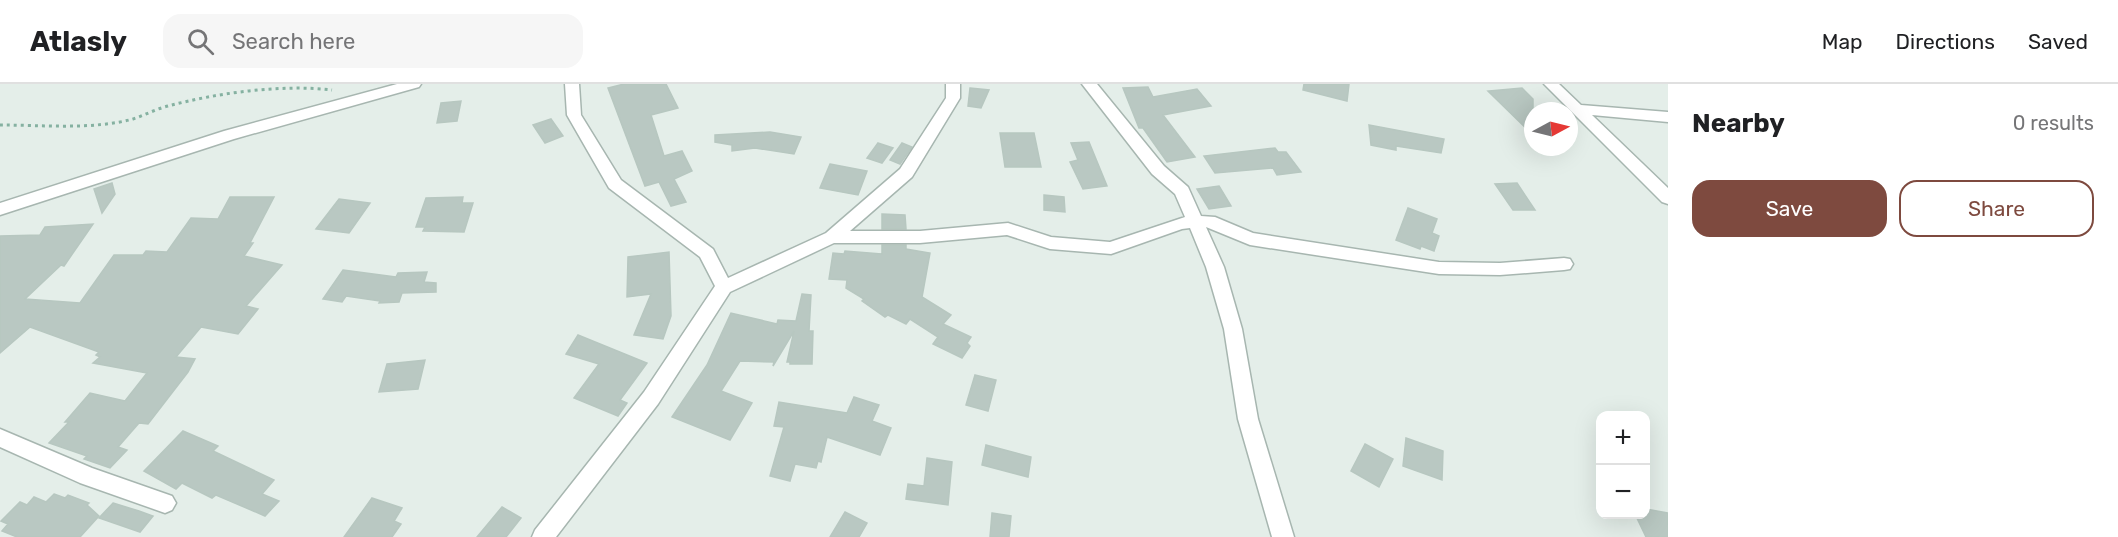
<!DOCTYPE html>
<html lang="en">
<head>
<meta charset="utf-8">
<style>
  :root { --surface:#fff; --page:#f6f6f6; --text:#202124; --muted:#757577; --line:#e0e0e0; --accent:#7e4a3f }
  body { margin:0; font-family:Rubik,sans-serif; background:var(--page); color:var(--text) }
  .controls { position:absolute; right:18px; bottom:18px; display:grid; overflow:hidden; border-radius:12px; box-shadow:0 6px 24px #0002 }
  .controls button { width:54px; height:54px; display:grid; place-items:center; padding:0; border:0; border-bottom:2px solid var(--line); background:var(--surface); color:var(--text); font:30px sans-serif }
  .compass { position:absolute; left:1524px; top:18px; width:54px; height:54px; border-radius:50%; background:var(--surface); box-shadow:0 6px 24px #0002; rotate:83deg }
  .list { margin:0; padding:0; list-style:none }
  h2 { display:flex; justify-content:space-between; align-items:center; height:78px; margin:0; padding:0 24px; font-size:26px }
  h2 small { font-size:20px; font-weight:400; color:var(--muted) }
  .actions { display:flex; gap:12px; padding:18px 24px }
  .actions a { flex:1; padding:14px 0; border:2px solid var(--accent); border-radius:18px; text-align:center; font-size:21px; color:var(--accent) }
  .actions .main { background:var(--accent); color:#fff }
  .icon { flex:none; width:33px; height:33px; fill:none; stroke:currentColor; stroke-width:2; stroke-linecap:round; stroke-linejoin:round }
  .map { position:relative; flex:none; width:1668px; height:453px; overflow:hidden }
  header { display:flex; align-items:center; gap:36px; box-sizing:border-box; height:84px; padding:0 30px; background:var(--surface); border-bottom:2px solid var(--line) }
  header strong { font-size:28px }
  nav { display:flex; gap:33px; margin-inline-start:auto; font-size:21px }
  .search { width:420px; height:54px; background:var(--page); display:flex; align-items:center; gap:15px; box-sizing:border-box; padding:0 21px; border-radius:18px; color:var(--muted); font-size:22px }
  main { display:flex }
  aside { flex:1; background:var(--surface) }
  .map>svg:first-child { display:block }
</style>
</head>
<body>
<header>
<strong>Atlasly</strong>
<div class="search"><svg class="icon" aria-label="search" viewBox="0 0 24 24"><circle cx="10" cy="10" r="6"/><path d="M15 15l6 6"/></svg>Search here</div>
<nav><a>Map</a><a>Directions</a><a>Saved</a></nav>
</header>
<main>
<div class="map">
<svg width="1668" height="453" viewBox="0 0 1668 453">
  <rect width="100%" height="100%" fill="#e4eee9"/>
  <!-- building -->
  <g fill="#b9c8c2" stroke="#b7c7c0" stroke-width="1.5">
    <path d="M 624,0 L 666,0 L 678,24 L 651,31 L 664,72 L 682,67 L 692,87 L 674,95 L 686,118 L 671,122 L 659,98 L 645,102 L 608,4 Z"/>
    <path d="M 1304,0 L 1349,0 L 1347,17 L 1303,6 Z"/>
    <path d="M 1148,3 L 1153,13 L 1197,5 L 1211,22 L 1163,31 L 1195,73 L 1167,78 L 1143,44 L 1139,44 L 1123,4 Z"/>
    <path d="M 970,4 L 989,6 L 981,24 L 968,22 Z"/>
    <path d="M 1522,4 L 1533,15 L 1533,51 L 1488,7 Z"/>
    <path d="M 461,17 L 457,37 L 437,39 L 441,19 Z"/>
    <path d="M 551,35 L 563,52 L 545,59 L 533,41 Z"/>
    <path d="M 1369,41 L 1444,55 L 1441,69 L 1396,62 L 1396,66 L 1371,61 Z"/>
    <path d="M 770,48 L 801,53 L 794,70 L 755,64 L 732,67 L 732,61 L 715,58 L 715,51 Z"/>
    <path d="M 1000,49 L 1034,49 L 1041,83 L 1005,83 Z"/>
    <path d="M 1089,58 L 1107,102 L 1083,105 L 1070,78 L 1078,76 L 1071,59 Z"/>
    <path d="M 878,59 L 893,64 L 882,79 L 867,74 Z"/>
    <path d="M 902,59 L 912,63 L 900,80 L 890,76 Z"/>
    <path d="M 1275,64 L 1278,68 L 1286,68 L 1301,88 L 1277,91 L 1273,84 L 1215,89 L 1204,72 Z"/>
    <path d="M 830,80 L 867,87 L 858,111 L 820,104 Z"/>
    <path d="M 112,99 L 115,110 L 102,129 L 94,105 Z"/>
    <path d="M 1517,99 L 1535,126 L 1513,126 L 1495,100 Z"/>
    <path d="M 1219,102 L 1231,122 L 1209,125 L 1197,105 Z"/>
    <path d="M 1044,111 L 1064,113 L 1065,128 L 1044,126 Z"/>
    <path d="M 230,113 L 274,113 L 250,159 L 253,159 L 244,172 L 282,181 L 246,222 L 258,225 L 238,250 L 201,243 L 176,273 L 195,275 L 188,288 L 148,340 L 139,339 L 118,363 L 127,366 L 110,384 L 84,375 L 87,372 L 49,359 L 69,338 L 65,338 L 90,309 L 125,317 L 147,289 L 93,279 L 100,273 L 96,271 L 99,268 L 30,243 L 0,269 L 0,152 L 40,151 L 45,143 L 93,140 L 64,182 L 61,181 L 25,215 L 80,219 L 114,171 L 143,171 L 146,167 L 167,168 L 191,134 L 218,135 Z"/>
    <path d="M 463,113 L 462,119 L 473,119 L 464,148 L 423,147 L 425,143 L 416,143 L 426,114 Z"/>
    <path d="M 339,115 L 370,119 L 349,149 L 316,145 Z"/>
    <path d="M 1408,124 L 1437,135 L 1432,149 L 1439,152 L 1434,167 L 1421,162 L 1420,165 L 1396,156 Z"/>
    <path d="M 882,130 L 905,131 L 906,145 L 882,145 Z"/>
    <path d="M 882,161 L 906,161 L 906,165 L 930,169 L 922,213 L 951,231 L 943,240 L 971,253 L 967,259 L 970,262 L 962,274 L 933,260 L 938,253 L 910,235 L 906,240 L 888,231 L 885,233 L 862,217 L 864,215 L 846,204 L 847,196 L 829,195 L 833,169 L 844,170 L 845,167 L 882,170 Z"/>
    <path d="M 669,168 L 671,232 L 663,255 L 634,251 L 651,210 L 627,213 L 628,173 Z"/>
    <path d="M 343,186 L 396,193 L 398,189 L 427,188 L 424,198 L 436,199 L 436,208 L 402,209 L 399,218 L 379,219 L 380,217 L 346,212 L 342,218 L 323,215 Z"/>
    <path d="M 802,210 L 811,211 L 809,247 L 813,247 L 812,280 L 790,280 L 790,278 L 787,278 L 794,247 L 773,282 L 774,278 L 740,277 L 721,307 L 752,319 L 730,356 L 672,333 L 707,281 L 731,229 L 777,240 L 778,236 L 796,237 Z"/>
    <path d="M 578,251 L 647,279 L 620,316 L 627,319 L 618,332 L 574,314 L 599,280 L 566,270 Z"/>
    <path d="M 425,276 L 418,305 L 379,308 L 387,280 Z"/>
    <path d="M 975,291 L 996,296 L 988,327 L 966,321 Z"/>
    <path d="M 854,313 L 879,321 L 872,337 L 891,344 L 880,371 L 827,353 L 821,378 L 818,377 L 816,384 L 795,380 L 790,397 L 770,392 L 784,343 L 774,342 L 779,318 L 847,329 Z"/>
    <path d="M 183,347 L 218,362 L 213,367 L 274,396 L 262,410 L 279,417 L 265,432 L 216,411 L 212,414 L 182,399 L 176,405 L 144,387 Z"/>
    <path d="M 1406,354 L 1443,367 L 1442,396 L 1403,382 Z"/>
    <path d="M 1365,360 L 1393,375 L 1379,403 L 1351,387 Z"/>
    <path d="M 986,361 L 1031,373 L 1028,393 L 982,381 Z"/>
    <path d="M 927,374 L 952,378 L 948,421 L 906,415 L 908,400 L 924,402 Z"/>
    <path d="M 54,410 L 65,414 L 68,411 L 89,419 L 87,421 L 99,432 L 80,453 L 17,453 L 2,447 L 8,440 L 1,437 L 20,418 L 27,421 L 34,413 L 46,418 Z"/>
    <path d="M 372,414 L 402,424 L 394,437 L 401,440 L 392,453 L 344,453 Z"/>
    <path d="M 113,419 L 139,427 L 153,432 L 140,448 L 99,434 Z"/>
    <path d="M 502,423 L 521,434 L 506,453 L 477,453 Z"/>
    <path d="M 1646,425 L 1668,429 L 1668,453 L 1646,453 L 1635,430 L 1646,430 Z"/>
    <path d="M 845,428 L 867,439 L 859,453 L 830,453 Z"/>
    <path d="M 992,429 L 1011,432 L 1009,453 L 990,453 Z"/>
  </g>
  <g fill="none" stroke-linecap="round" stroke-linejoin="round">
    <defs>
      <g id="minor">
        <path d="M 397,0 L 421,0 L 419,3 L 234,55 L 0,131 L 0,119 L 224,47 Z"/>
        <path d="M 565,0 L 579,0 L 581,31 L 621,96 L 713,165 L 728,194 L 826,149 L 900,85 L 946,14 L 946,0 L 960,0 L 960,14 L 912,93 L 850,147 L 920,147 L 1008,139 L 1051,153 L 1110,158 L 1185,133 L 1175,110 L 1152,90 L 1082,0 L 1097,0 L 1164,82 L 1188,103 L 1201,132 L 1215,133 L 1253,149 L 1439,178 L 1500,179 L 1564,174 L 1570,175 L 1573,180 L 1570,185 L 1564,186 L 1500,191 L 1439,190 L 1250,161 L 1206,143 L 1224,183 L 1242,245 L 1258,335 L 1294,453 L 1272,453 L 1238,335 L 1224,245 L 1206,183 L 1190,144 L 1182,145 L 1111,170 L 1050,165 L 1007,151 L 920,159 L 834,159 L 730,208 L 658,320 L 556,453 L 532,453 L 535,446 L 644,308 L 715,202 L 700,173 L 609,104 L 567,31 Z"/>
        <path d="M 1544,0 L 1559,0 L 1581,21 L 1668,28 L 1668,38 L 1592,31 L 1668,104 L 1668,120 L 1662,118 Z"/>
        <path d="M 0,345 L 92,384 L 172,412 L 176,419 L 172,426 L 165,429 L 80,399 L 0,363 Z"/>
      </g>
    </defs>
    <!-- minor casing -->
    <use href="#minor" stroke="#a7b6b0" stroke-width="3"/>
    <!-- path -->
    <path stroke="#85b1a1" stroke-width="3" stroke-dasharray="3 4" stroke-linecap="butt" d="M 0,41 C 42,41 93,46 133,35 C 145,31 156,25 168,22 C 217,9 281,0 332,6"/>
    <!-- minor -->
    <use href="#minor" fill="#fff" fill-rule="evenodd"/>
  </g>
</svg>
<div class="controls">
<button>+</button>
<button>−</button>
</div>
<svg class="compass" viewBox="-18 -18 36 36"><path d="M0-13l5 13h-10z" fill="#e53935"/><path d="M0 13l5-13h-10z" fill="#757577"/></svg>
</div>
<aside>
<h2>Nearby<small>0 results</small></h2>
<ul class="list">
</ul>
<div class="actions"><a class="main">Save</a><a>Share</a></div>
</aside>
</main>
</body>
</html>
